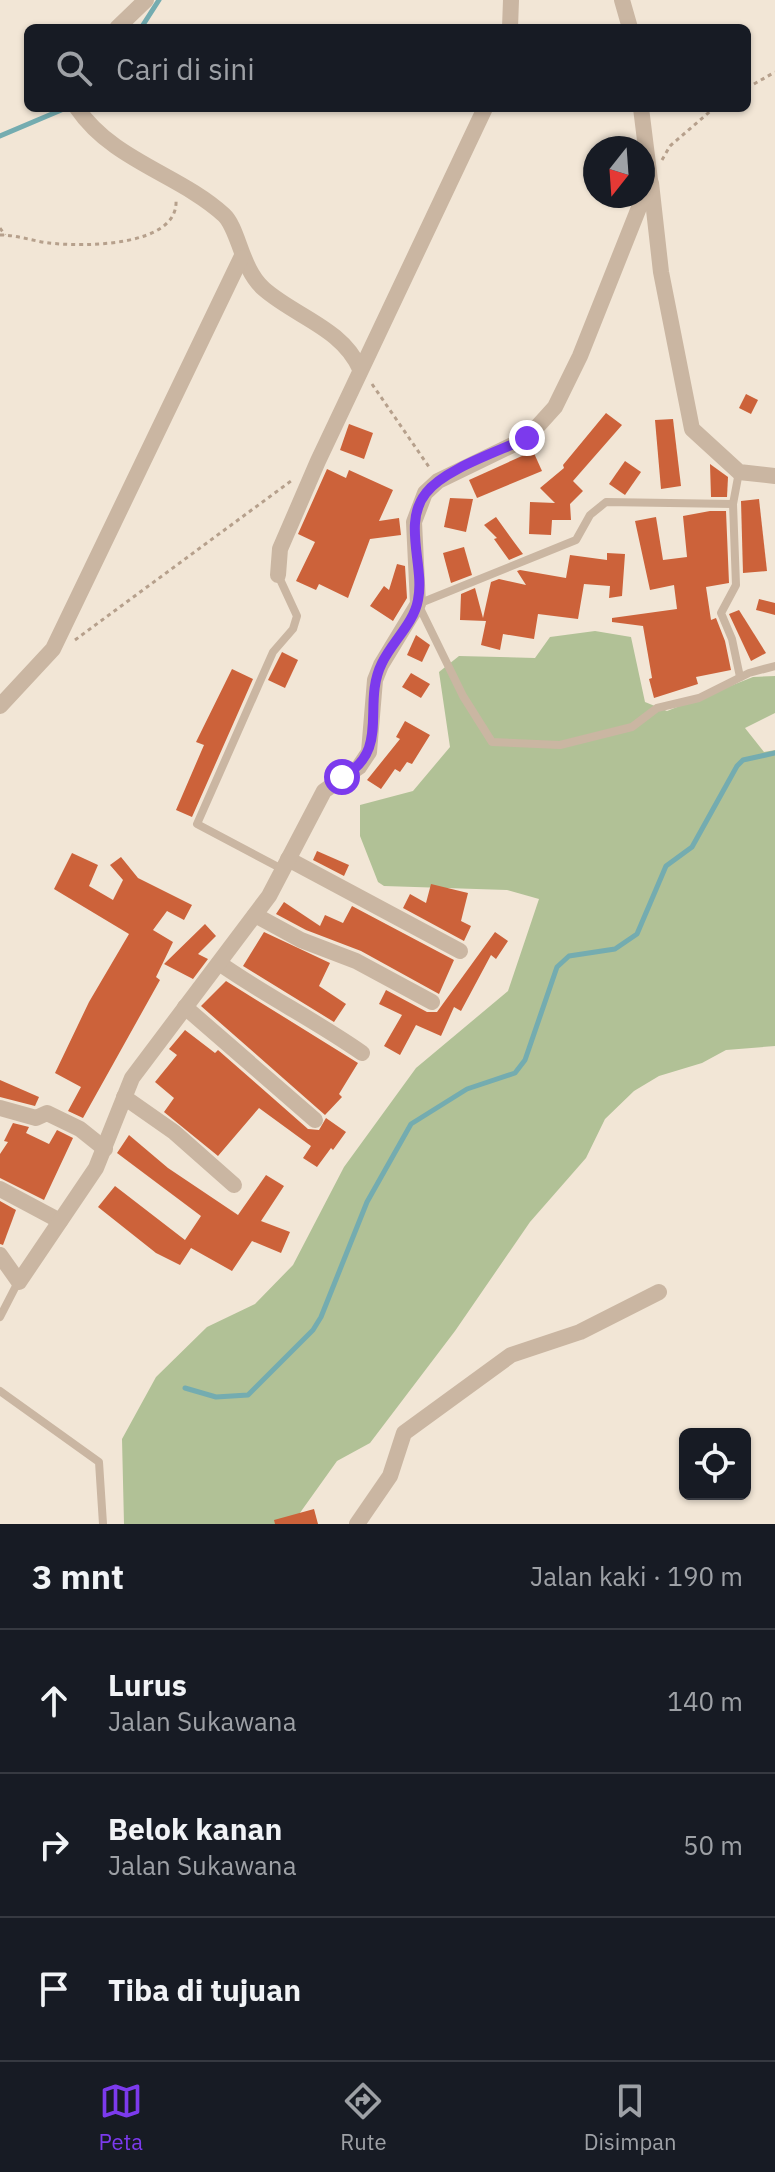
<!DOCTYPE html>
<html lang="id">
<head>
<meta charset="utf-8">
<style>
  :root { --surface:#171b24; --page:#20242c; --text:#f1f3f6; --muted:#9ea1a6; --line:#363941; --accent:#7c3aed }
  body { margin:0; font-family:"IBM Plex Sans",sans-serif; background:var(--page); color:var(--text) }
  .controls { position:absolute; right:24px; bottom:24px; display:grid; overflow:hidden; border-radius:12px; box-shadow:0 2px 6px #0004 }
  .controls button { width:72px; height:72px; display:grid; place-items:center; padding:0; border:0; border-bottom:2px solid var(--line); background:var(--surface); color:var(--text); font:40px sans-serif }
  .compass { position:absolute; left:583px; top:136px; width:72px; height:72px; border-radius:50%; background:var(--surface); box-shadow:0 2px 6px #0004; rotate:197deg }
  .stop { position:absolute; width:24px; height:24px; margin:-18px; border:6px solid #7c3aed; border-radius:50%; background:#fff }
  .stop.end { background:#7c3aed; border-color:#fff; box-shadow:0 2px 8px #0008 }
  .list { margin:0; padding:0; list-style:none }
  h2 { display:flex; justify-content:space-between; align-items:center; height:104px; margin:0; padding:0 32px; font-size:34px }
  h2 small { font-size:26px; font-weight:400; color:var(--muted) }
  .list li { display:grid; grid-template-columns:52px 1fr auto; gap:24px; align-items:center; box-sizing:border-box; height:144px; padding:0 32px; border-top:2px solid var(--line) }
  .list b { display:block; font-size:30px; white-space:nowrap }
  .list p { margin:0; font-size:26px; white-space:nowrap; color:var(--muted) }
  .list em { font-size:26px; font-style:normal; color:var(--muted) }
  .icon { flex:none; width:44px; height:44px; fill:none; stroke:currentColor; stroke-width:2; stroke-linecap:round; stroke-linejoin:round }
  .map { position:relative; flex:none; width:775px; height:1524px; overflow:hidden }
  .search { position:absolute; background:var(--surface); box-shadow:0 2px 6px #0004; left:24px; right:24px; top:24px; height:88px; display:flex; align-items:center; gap:20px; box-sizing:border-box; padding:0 28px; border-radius:12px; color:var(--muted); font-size:30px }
  .sheet { height:536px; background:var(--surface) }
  nav { display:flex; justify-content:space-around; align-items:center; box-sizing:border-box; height:112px; border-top:2px solid var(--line); background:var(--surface); font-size:22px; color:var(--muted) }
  nav a { display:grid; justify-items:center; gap:4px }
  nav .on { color:var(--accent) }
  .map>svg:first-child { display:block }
</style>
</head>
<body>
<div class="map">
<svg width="775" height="1524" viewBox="0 0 775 1524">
  <rect width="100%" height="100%" fill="#f2e6d6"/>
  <!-- green -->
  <path fill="#b1c196" d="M 595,631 L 631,637 L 645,702 L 667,711 L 753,677 L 775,676 L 775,713 L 745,728 L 764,752 L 775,750 L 775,1046 L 726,1050 L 702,1063 L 659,1076 L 634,1091 L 605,1119 L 586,1158 L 530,1222 L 455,1331 L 370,1443 L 337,1461 L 292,1524 L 124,1524 L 122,1439 L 156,1377 L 207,1327 L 255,1304 L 293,1265 L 344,1167 L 416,1068 L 508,991 L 539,899 L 507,890 L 384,886 L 378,882 L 360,836 L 360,805 L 413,791 L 450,747 L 439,672 L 459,656 L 535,658 L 550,637 Z"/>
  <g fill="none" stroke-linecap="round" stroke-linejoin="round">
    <!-- stream -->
    <g stroke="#74acb0" stroke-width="5">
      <path d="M 141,28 L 159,0"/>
      <path d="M 0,136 L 66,108"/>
      <path d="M 185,1388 L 216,1397 L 248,1395 L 313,1330 L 321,1317 L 367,1202 L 411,1124 L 467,1089 L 515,1073 L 525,1060 L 557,967 L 569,956 L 615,949 L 637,934 L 666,866 L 692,847 L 737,766 L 743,760 L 775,753"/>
    </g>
  </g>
  <!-- building -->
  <g fill="#cc623a">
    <path d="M 746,394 L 758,400 L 751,414 L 739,408 Z"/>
    <path d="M 606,413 L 622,425 L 573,481 L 583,491 L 570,504 L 571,520 L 552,520 L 551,535 L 529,534 L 530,502 L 555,503 L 540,488 L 564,468 L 563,465 Z"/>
    <path d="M 673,419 L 681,486 L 661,489 L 655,420 Z"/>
    <path d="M 349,424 L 373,433 L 364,459 L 340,450 Z"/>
    <path d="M 533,451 L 542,471 L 477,498 L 469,480 Z"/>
    <path d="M 625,461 L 641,472 L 625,495 L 609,484 Z"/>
    <path d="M 710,464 L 728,477 L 727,497 L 711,497 Z"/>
    <path d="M 327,469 L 346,478 L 349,470 L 393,490 L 379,521 L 399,518 L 401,535 L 370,539 L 348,598 L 319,584 L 316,590 L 296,581 L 315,542 L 298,534 Z"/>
    <path d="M 450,498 L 473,499 L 466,532 L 444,527 Z"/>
    <path d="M 759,499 L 767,571 L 743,573 L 741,501 Z"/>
    <path d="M 710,511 L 726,511 L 729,583 L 706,587 L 711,620 L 716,618 L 725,641 L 731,670 L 696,677 L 698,684 L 654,698 L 649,679 L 652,678 L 643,626 L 612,622 L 612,618 L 677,609 L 674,585 L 650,590 L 635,521 L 656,517 L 663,560 L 687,557 L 683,516 Z"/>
    <path d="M 496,517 L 514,542 L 523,554 L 509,560 L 494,539 L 497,538 L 484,525 Z"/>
    <path d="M 464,547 L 472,575 L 451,583 L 443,553 Z"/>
    <path d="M 607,553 L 625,554 L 622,596 L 609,598 L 610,586 L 584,584 L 578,619 L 538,614 L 534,639 L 503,634 L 500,650 L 481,645 L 486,621 L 460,620 L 461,594 L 475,588 L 483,618 L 491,582 L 499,579 L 526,585 L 517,571 L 520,570 L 566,578 L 570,555 L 607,560 Z"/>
    <path d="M 397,564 L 405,566 L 407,598 L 393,621 L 370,606 L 384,586 L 389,590 Z"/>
    <path d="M 759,599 L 775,603 L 775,615 L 756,610 Z"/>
    <path d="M 739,610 L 766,653 L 751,661 L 729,614 Z"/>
    <path d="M 416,635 L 430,645 L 422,662 L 407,655 Z"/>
    <path d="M 282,652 L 298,660 L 285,688 L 268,680 Z"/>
    <path d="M 232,669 L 253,679 L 192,817 L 176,810 L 204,745 L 196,742 Z"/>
    <path d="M 411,673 L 430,684 L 421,698 L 402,687 Z"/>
    <path d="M 405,721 L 430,735 L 412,764 L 407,762 L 400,772 L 395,769 L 381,789 L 367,780 L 400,739 L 396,737 Z"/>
    <path d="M 317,851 L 349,865 L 344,876 L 313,860 Z"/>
    <path d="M 72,853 L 98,865 L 89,886 L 113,900 L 123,880 L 110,865 L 121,857 L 138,878 L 192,905 L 184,920 L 167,911 L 153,930 L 173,942 L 156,977 L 160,980 L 83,1118 L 68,1111 L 81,1087 L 55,1073 L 89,1002 L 129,934 L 54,889 Z"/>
    <path d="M 431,884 L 468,893 L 461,921 L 471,926 L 464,941 L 403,908 L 410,894 L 426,903 Z"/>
    <path d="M 284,902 L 320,926 L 325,915 L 343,923 L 352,906 L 454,960 L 439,994 L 361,951 L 306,930 L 276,914 Z"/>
    <path d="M 205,924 L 216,936 L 198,954 L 208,959 L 193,979 L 164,964 Z"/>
    <path d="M 264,932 L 330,963 L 319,986 L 346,1004 L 334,1022 L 243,966 Z"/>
    <path d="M 495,932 L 508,941 L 496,959 L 491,955 L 461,1011 L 454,1007 L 441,1036 L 416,1025 L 400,1055 L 384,1046 L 402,1015 L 379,1004 L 386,990 L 427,1012 L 437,1012 Z"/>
    <path d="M 226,981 L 358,1063 L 339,1094 L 342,1097 L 325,1115 L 201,1006 Z"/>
    <path d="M 185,1030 L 215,1053 L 218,1050 L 308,1129 L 319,1130 L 326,1118 L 346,1132 L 333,1150 L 331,1148 L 317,1167 L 303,1158 L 311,1146 L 259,1108 L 218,1156 L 164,1112 L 174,1098 L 155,1082 L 177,1055 L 169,1049 Z"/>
    <path d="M 0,1080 L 39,1097 L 35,1106 L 0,1097 Z"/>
    <path d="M 13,1123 L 29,1127 L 26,1133 L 49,1144 L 57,1130 L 73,1138 L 44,1200 L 0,1178 L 0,1154 L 8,1142 L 4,1141 Z"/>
    <path d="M 129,1135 L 168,1168 L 238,1215 L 266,1175 L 284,1186 L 261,1221 L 290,1232 L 281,1253 L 252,1241 L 232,1271 L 191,1248 L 180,1265 L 156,1253 L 98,1207 L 115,1186 L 185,1240 L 201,1216 L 117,1153 Z"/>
    <path d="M 0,1201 L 16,1210 L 3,1245 L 0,1244 Z"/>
    <path d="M 314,1509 L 318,1524 L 275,1524 L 274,1520 Z"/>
  </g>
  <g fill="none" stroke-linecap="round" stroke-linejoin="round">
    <!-- path -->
    <g stroke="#b6a08c" stroke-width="3" stroke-dasharray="4 4" stroke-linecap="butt">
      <path d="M 747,88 L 775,72"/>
      <path d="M 662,160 L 670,146 L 714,108"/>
      <path d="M 0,228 L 5,235"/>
      <path d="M 0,235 C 17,235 33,241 49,243 C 83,247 179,247 176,200"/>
      <path d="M 372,384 L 429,467"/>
      <path d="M 75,640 L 291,481"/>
    </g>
    <!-- lane -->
    <g stroke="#cab6a2" stroke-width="8">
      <path d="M 739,472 L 733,504 L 606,502 L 590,515 L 576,540 L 418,604 L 463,696 L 492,742 L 560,745 L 632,727 L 657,708 L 699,698 L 749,673 L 775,666"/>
      <path d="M 733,504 L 736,585 L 721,613 L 732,639 L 740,677"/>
      <path d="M 278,575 L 297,616 L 293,629 L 273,652 L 197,824 L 282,869"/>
      <path d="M 0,1317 L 18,1282"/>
      <path d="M 0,1391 L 99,1462 L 103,1524"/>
    </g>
    <!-- street -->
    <g stroke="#cab6a2" stroke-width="16">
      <path d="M 622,0 L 630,28"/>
      <path d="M 117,28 L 146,0"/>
      <path d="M 510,28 L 511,0"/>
      <path d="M 77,108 C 113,161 179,174 224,215 C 239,229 241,269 264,289 C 296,317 342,328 360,369"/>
      <path d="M 651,183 L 661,272 L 692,429 L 739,472 L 775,476"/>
      <path d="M 278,575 L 280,549 L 318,461 L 485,108"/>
      <path d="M 0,706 L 53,649 L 241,258"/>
      <path d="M 288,859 L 460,951"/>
      <path d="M 255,915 L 301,940 L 356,961 L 432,1002"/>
      <path d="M 219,963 C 266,996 315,1020 362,1053"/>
      <path d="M 185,1007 L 315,1120"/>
      <path d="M 124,1097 L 174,1132 L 234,1185"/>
      <path d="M 0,1108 L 36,1118 L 47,1113 L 80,1129 L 105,1149"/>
      <path d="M 0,1189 L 60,1221"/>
      <path d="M 0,1255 L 19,1282 L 96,1168 L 132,1078 L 269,896 L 324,791 L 359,767 L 369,752 L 375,680 L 381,665 L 418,604 L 414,522 L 425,493 L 438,481 L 527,438 L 555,407 L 580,356 L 650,180 L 641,108"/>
      <path d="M 357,1524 L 390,1476 L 404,1433 L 511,1355 L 580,1332 L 659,1292"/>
    </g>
  </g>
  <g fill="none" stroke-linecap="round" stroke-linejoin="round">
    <!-- route -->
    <path stroke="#7c3aed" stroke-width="10" d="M 342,777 C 392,750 361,705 382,663 C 392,642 414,623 418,600 C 425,566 402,523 426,493 C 444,469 500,451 527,438"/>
  </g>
</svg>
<div class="controls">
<button><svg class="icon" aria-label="locate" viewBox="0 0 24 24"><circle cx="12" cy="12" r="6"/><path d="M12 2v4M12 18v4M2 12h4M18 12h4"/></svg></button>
</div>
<svg class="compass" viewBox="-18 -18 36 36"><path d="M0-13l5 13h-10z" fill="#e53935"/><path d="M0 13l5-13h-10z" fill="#9ea1a6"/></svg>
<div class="stop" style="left:342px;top:777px"></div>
<div class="stop end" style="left:527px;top:438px"></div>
<div class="search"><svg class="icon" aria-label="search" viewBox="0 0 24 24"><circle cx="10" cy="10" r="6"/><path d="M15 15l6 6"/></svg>Cari di sini</div>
</div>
<section class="sheet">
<h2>3 mnt<small>Jalan kaki · 190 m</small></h2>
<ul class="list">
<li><svg class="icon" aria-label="ahead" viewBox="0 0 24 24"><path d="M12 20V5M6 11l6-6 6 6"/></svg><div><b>Lurus</b><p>Jalan Sukawana</p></div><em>140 m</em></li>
<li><svg class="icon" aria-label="right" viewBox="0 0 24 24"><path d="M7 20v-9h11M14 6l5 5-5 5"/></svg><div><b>Belok kanan</b><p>Jalan Sukawana</p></div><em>50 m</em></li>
<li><svg class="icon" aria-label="arrive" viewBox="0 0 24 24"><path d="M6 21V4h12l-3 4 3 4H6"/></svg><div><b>Tiba di tujuan</b></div></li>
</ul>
</section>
<nav>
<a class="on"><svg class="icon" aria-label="map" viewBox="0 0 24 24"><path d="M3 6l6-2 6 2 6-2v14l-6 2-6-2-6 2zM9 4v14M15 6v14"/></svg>Peta</a>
<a><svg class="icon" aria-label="directions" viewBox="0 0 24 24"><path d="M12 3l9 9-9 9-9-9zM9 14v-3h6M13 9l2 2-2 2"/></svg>Rute</a>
<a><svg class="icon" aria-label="saved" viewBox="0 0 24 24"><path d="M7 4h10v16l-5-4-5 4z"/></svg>Disimpan</a>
</nav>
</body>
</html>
